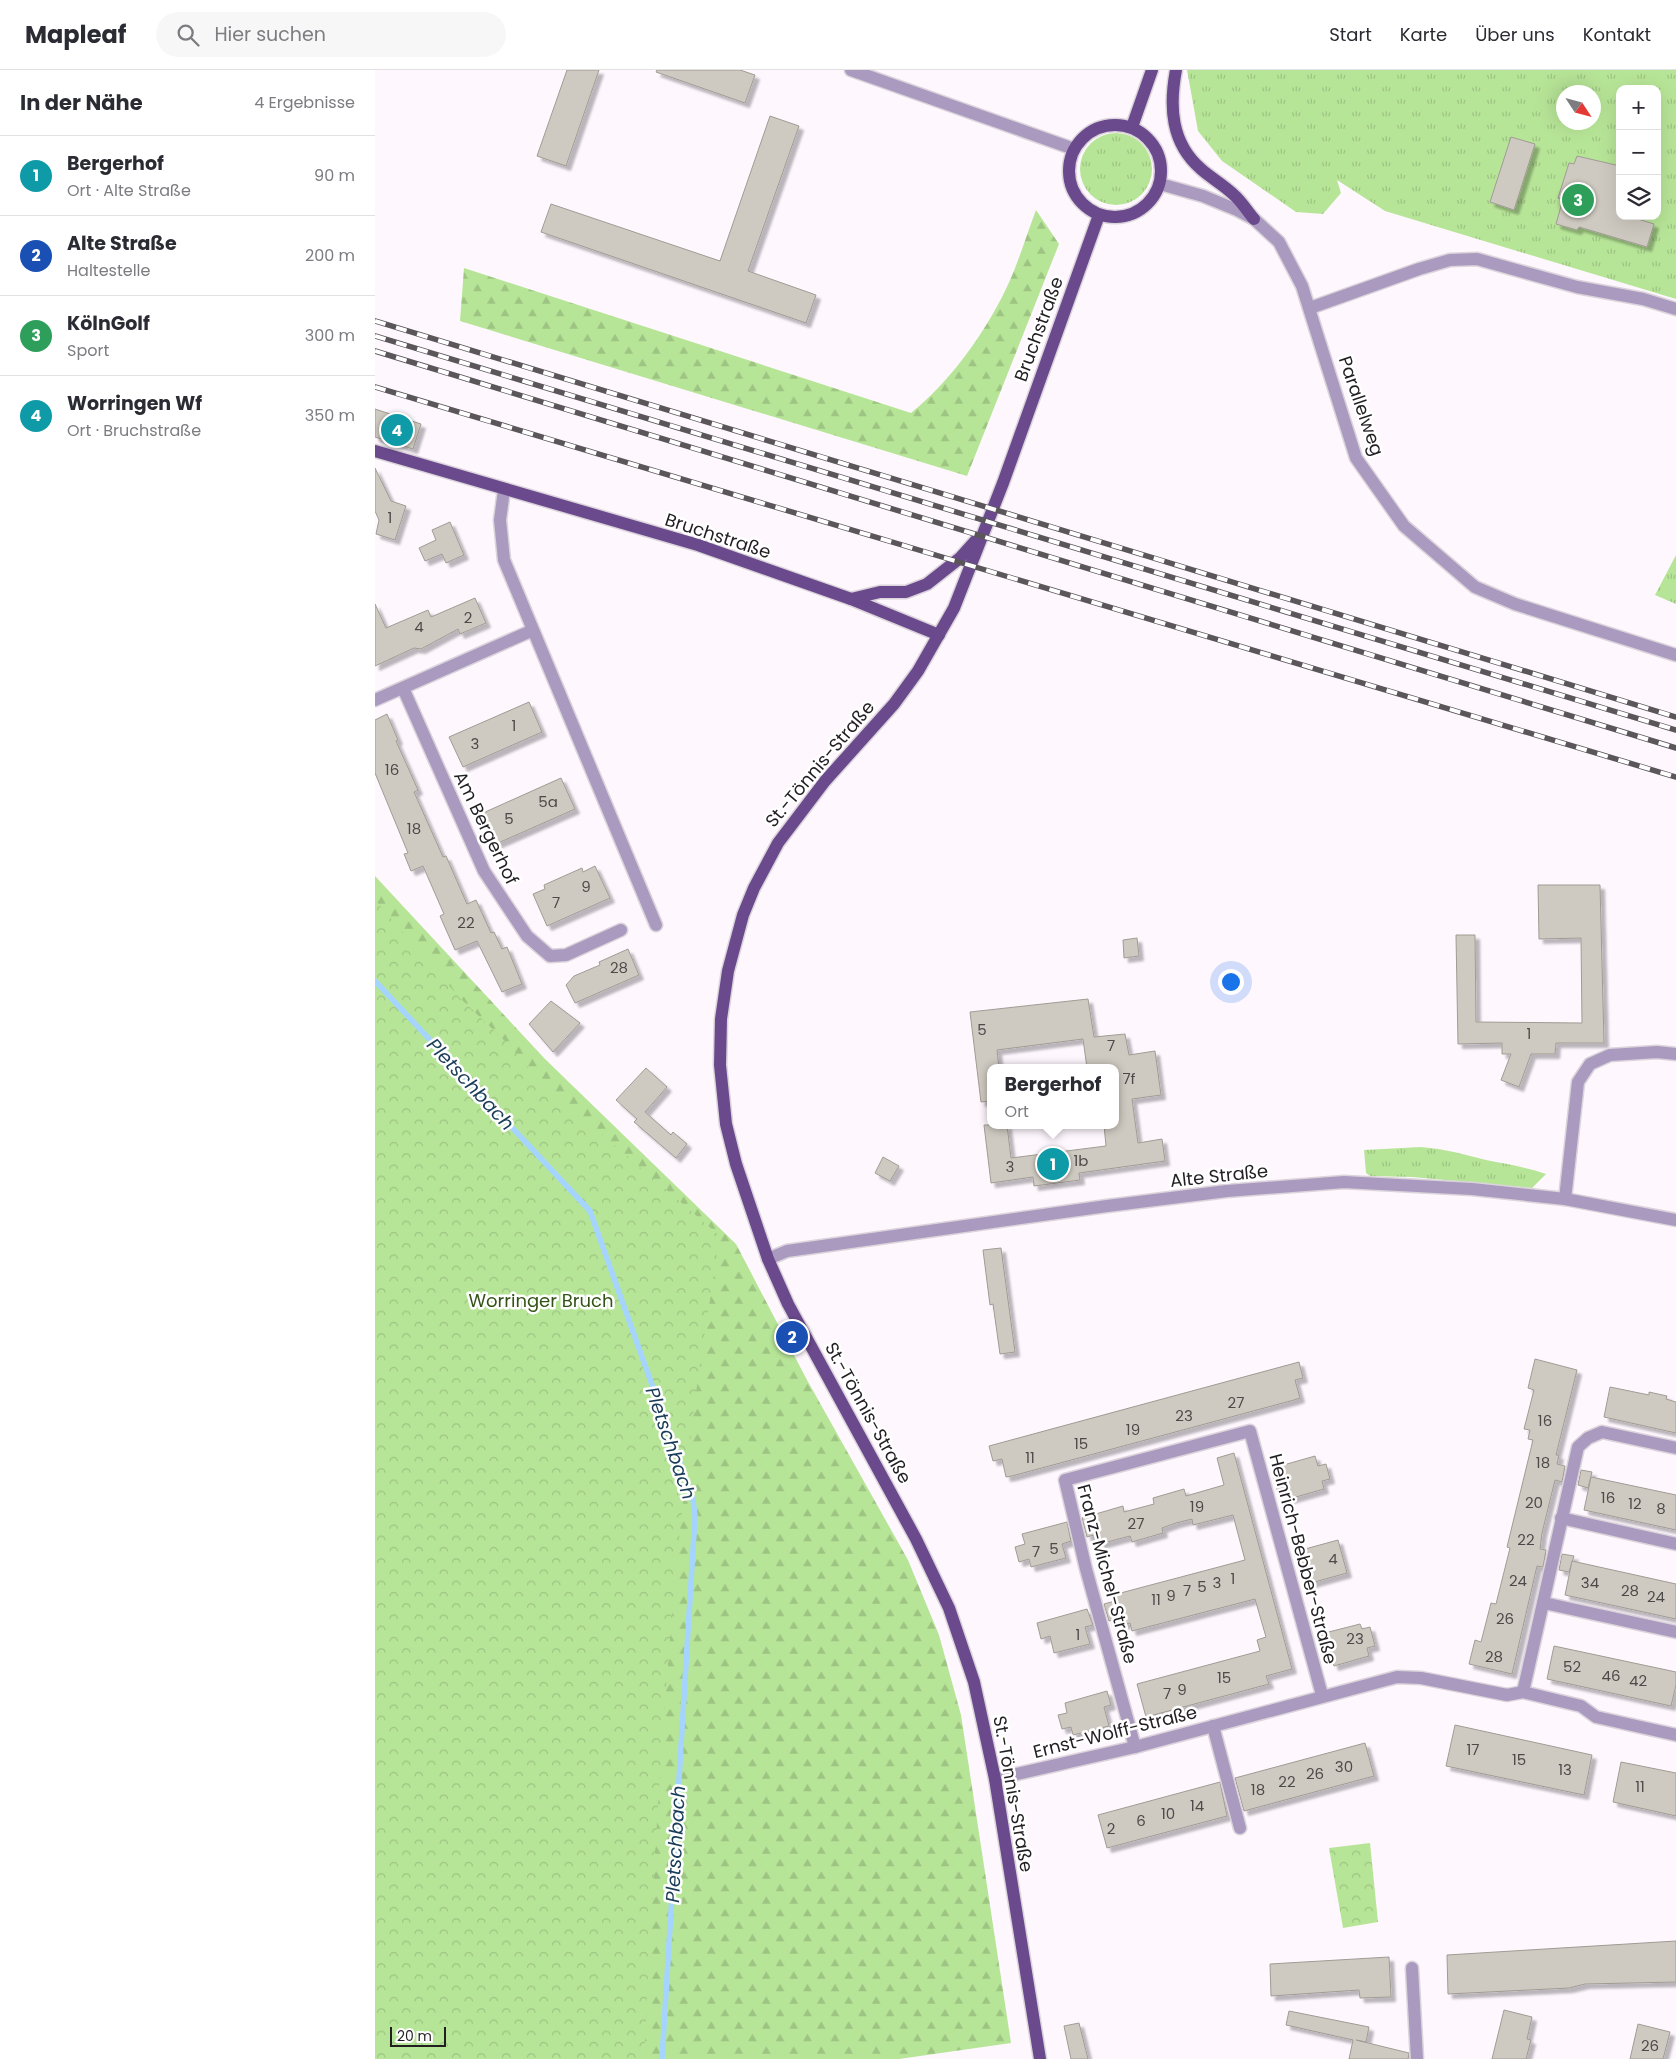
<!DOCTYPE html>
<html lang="de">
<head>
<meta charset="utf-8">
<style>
  :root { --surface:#fff; --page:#f7f7f7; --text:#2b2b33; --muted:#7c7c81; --line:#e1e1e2; --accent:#7c3aed }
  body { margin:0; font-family:Poppins,sans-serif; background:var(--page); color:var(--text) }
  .controls { position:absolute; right:15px; top:15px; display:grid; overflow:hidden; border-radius:10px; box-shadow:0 5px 20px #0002 }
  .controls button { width:45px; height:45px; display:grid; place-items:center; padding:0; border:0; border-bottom:1px solid var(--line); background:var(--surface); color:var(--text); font:25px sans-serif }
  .compass { position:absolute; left:1181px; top:15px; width:45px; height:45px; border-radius:50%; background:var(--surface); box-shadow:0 5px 20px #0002; rotate:126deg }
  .scale { position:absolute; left:15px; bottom:12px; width:56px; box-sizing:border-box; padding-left:5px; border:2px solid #221f22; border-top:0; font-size:14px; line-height:18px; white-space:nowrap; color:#221f22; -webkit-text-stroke:4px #fff; paint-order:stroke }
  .you { position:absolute; left:855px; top:911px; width:18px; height:18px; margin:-12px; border:4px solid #fff; border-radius:50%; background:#1a73e8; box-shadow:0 0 0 8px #1a73e833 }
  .badge { display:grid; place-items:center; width:32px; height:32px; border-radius:50%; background:var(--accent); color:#fff; font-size:16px; font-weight:700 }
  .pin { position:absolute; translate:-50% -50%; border:2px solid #fff; box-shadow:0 1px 5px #0006 }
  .popup { position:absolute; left:612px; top:994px; width:132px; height:65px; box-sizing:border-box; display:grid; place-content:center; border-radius:10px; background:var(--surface); filter:drop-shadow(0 1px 4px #0005); font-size:16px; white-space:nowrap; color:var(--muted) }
  .popup b { font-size:19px; color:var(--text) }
  .popup::after { content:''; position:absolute; left:50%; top:100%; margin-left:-10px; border:10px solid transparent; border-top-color:var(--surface) }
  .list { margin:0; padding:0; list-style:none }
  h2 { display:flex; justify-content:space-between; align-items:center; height:65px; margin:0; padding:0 20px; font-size:21px }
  h2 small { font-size:16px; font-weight:400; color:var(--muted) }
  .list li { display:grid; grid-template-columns:32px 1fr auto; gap:15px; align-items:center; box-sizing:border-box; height:80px; padding:0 20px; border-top:1px solid var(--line) }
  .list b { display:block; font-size:19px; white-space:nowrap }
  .list p { margin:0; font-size:16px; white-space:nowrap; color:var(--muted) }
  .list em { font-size:16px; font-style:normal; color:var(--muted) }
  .icon { flex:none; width:28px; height:28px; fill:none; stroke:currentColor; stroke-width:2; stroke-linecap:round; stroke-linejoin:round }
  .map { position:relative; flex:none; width:1301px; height:1989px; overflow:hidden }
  header { display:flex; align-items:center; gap:30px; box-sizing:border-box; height:70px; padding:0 25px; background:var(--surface); border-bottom:1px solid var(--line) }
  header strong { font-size:24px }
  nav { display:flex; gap:28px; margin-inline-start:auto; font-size:18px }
  .search { width:350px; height:45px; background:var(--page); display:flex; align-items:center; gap:12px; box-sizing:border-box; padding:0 18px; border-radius:28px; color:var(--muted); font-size:19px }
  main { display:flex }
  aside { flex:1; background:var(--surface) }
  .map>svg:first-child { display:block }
</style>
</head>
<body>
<header>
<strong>Mapleaf</strong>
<div class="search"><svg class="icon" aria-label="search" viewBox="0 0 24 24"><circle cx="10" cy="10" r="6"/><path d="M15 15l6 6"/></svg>Hier suchen</div>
<nav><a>Start</a><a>Karte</a><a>Über uns</a><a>Kontakt</a></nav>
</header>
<main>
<aside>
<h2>In der Nähe<small>4 Ergebnisse</small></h2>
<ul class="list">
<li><span class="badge" style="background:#0f9aa8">1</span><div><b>Bergerhof</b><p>Ort · Alte Straße</p></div><em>90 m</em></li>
<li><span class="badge" style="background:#1a4fb4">2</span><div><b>Alte Straße</b><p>Haltestelle</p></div><em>200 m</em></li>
<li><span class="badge" style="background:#2e9e5b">3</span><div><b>KölnGolf</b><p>Sport</p></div><em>300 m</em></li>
<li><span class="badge" style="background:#0f9aa8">4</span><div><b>Worringen Wf</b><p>Ort · Bruchstraße</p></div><em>350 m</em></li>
</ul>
</aside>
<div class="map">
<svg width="1301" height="1989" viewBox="0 0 1301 1989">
  <defs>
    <pattern id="grass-tufts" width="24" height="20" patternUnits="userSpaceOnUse" patternTransform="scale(1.25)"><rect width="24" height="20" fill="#b7e597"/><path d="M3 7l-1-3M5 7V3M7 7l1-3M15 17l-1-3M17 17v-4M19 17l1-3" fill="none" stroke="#9dc482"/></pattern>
    <pattern id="forest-firs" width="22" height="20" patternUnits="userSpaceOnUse" patternTransform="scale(1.25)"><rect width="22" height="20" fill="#b7e597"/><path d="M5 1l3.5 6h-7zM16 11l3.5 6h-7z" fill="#9dc482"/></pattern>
    <pattern id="park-crowns" width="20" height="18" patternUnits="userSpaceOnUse" patternTransform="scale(1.25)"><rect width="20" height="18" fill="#b7e597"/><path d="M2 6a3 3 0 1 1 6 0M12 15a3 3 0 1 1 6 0" fill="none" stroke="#9dc482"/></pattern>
    <filter id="shadow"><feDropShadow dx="4.5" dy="4.5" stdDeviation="1" flood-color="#0004"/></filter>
  </defs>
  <rect width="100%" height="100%" fill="#fef7fe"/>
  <!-- grass -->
  <g fill="url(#grass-tufts)" fill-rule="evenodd">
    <path d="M 812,0 L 1301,0 L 1301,229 L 1010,141 L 962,110 L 966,123 L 948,144 L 921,142 L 847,91 L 823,61 ZM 1245,19 L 1282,19 L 1282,146 L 1245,146 ZM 1188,22 L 1218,22 L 1218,52 L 1188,52 Z"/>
    <circle cx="741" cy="99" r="36"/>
    <path d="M 1301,485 L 1301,534 L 1280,525 Z"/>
    <path d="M 1046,1077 C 1071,1079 1087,1084 1111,1090 C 1131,1094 1151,1097 1171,1104 L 1157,1118 L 1037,1107 L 995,1106 L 991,1103 L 989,1080 Z"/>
  </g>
  <!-- forest -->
  <g fill="url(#forest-firs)">
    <path d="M 661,140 L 684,174 L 592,406 L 85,251 L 89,198 L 536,343 C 573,313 604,271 626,229 C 641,201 650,169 661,140 Z"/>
    <path d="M 0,806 L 170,989 L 361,1174 L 432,1310 L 533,1490 L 564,1565 L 586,1645 L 636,1973 L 524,1989 L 213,1989 L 0,966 Z"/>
  </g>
  <!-- park -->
  <g fill="url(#park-crowns)">
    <path d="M 0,830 L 84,927 L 132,973 L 164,1010 L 345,1166 C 336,1226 325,1287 318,1347 C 291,1560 280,1775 269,1989 L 0,1989 Z"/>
    <path d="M 995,1773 L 1003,1852 L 968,1858 L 954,1778 Z"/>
  </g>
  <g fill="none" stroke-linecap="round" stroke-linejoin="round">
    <!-- stream -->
    <path stroke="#a5d4ff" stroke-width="5.5" d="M 0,911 L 215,1141 L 318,1430 L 320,1446 L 287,1989"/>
  </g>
  <!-- building -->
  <g fill="#cfcac1" stroke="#a09b94" filter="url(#shadow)">
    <path d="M 192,0 L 224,0 L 191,96 L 162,86 Z"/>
    <path d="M 282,0 L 365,0 L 380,5 L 370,33 L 281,2 Z"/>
    <path d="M 395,46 L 424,56 L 373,201 L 441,225 L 431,253 L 166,162 L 176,134 L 345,191 Z"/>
    <path d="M 1136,67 L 1160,74 L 1139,140 L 1115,132 Z"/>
    <path d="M 1202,86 L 1245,96 L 1245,146 L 1253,146 L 1279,154 L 1272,177 L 1204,157 L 1202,160 L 1181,154 L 1188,129 L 1183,128 L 1194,93 L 1199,94 Z"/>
    <path d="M 0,339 L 46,354 L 38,379 L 0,367 Z"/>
    <path d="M 0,398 L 16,431 L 31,436 L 20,470 L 1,464 L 4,450 L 0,441 Z"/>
    <path d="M 75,452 L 89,485 L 71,493 L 67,484 L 50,491 L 44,478 L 61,470 L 57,460 Z"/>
    <path d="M 100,528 L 111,553 L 85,564 L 83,559 L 46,579 L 39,578 L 0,596 L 0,534 L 11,558 L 53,540 L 56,547 Z"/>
    <path d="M 154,632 L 167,662 L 88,697 L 74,667 Z"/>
    <path d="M 12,644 L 23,670 L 21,671 L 43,720 L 39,722 L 68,787 L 71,786 L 92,834 L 101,830 L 116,863 L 119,862 L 127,879 L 132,877 L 147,914 L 127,922 L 102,871 L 80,880 L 65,846 L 69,844 L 48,796 L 36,801 L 29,784 L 33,783 L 0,703 L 0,650 Z"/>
    <path d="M 186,708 L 200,739 L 121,774 L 108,743 Z"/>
    <path d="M 220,796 L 235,828 L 172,856 L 158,824 L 170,819 L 169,815 L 207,798 L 208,802 Z"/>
    <path d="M 1163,815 L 1225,815 L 1229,973 L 1181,973 L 1180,984 L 1156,984 L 1144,1017 L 1126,1010 L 1136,984 L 1127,984 L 1127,973 L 1083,974 L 1081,865 L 1100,865 L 1101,952 L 1207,953 L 1206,868 L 1164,869 Z"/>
    <path d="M 762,868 L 764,886 L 749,888 L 748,870 Z"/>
    <path d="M 253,879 L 264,905 L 200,933 L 191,915 L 199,906 L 225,895 L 224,892 Z"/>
    <path d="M 713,929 L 719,967 L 750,964 L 754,985 L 780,981 L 786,1025 L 757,1029 L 763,1073 L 787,1069 L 790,1091 L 704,1103 L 705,1110 L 659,1116 L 658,1107 L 616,1113 L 609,1055 L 632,1055 L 636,1088 L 731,1076 L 729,1055 L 740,1055 L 740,998 L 712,998 L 708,969 L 622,980 L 624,998 L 616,998 L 616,1031 L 606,1032 L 595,942 Z"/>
    <path d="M 176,931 L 205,953 L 178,982 L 154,954 Z"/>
    <path d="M 271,998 L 292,1017 L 270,1042 L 296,1065 L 298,1062 L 312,1074 L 301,1088 L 259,1052 L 262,1049 L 241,1030 Z"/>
    <path d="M 508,1087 L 524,1096 L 515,1111 L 500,1103 Z"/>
    <path d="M 626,1178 L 640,1282 L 625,1284 L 618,1234 L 615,1235 L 608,1180 Z"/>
    <path d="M 1160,1289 L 1202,1300 L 1181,1385 L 1184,1385 L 1182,1394 L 1190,1396 L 1187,1412 L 1180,1410 L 1167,1463 L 1165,1479 L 1171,1480 L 1168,1497 L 1162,1496 L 1137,1604 L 1094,1594 L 1100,1570 L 1106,1572 L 1116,1533 L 1121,1534 L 1135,1478 L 1132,1477 L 1158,1370 L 1153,1369 L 1155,1360 L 1149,1359 L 1159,1320 L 1153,1318 Z"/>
    <path d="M 924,1292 L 928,1308 L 920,1310 L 925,1328 L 919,1330 L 637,1406 L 631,1407 L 627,1389 L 618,1391 L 614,1376 Z"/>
    <path d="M 1235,1317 L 1274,1325 L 1274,1322 L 1292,1326 L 1291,1329 L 1301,1332 L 1301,1363 L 1229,1347 Z"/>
    <path d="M 859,1383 L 917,1599 L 891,1606 L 894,1614 L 771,1647 L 762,1614 L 885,1581 L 882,1570 L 891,1567 L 880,1529 L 757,1561 L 755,1553 L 746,1555 L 744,1548 L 734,1551 L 729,1534 L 740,1531 L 738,1525 L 870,1490 L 858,1445 L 818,1455 L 817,1449 L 801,1453 L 787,1458 L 788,1463 L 757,1472 L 755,1466 L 725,1474 L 722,1464 L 712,1467 L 707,1448 L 748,1436 L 749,1442 L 779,1434 L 778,1428 L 809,1419 L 811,1426 L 849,1415 L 842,1388 Z"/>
    <path d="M 940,1386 L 943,1396 L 951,1394 L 955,1409 L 947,1411 L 949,1419 L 914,1429 L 911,1421 L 903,1423 L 899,1408 L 907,1406 L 905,1396 Z"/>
    <path d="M 1206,1400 L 1217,1402 L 1213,1418 L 1203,1415 Z"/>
    <path d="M 1216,1407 L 1301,1425 L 1301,1460 L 1209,1440 Z"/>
    <path d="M 692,1452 L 696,1471 L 687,1474 L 691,1488 L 656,1497 L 654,1489 L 644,1492 L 640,1477 L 650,1474 L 647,1464 Z"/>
    <path d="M 963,1470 L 972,1503 L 936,1513 L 931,1495 L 923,1497 L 919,1482 Z"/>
    <path d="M 1187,1484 L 1199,1486 L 1194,1502 L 1184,1500 Z"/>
    <path d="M 1197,1491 L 1301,1514 L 1301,1549 L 1190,1525 Z"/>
    <path d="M 712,1539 L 718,1555 L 710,1557 L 715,1574 L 679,1583 L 675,1566 L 666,1569 L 662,1553 Z"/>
    <path d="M 985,1554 L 987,1559 L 995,1557 L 1000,1576 L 992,1578 L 994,1586 L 959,1596 L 954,1578 L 946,1580 L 942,1565 Z"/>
    <path d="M 1179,1576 L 1301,1602 L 1301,1615 L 1296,1636 L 1172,1609 Z"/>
    <path d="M 732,1621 L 736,1635 L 729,1637 L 734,1656 L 698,1665 L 696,1657 L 687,1659 L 683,1645 L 692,1643 L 690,1633 Z"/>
    <path d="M 1080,1655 L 1217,1685 L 1209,1725 L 1071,1696 Z"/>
    <path d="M 990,1673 L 999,1706 L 869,1741 L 860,1708 Z"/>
    <path d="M 1246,1692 L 1301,1703 L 1301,1746 L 1238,1732 Z"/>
    <path d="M 845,1712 L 852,1746 L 732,1778 L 723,1745 Z"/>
    <path d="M 1301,1871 L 1301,1912 L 1210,1914 L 1194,1918 L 1073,1924 L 1072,1885 Z"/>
    <path d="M 1014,1887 L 1016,1927 L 985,1928 L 984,1920 L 896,1926 L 895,1894 Z"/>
    <path d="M 1129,1940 L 1157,1947 L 1152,1969 L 1156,1970 L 1151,1989 L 1117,1989 Z"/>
    <path d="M 914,1941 L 994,1957 L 991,1972 L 981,1970 L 1034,1983 L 1033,1989 L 974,1989 L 978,1970 L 911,1955 Z"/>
    <path d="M 704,1953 L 713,1989 L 696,1989 L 689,1956 Z"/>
    <path d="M 1263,1954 L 1295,1962 L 1288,1989 L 1255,1989 Z"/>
  </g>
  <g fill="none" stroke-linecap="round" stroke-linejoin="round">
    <defs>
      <g id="minor">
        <path d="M 476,0 L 699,79"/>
        <path d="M 785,114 L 828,126 L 862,140 L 879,149 L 904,172 L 927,216 L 981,388 L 1029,456 L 1100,517 L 1140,534 L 1301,585"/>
        <path d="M 935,238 L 1044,199 L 1075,190 L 1102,189 L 1202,217 L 1268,229 L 1301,239"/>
        <path d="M 129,420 L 125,450 L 129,490 L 281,855"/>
        <path d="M 28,618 L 109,801 L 152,866 L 175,886 L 191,885 L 246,860"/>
        <path d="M 0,630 L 156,561"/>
        <path d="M 1190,1129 L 1203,1012 L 1215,994 L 1235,985 L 1282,982 L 1301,984"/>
        <path d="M 393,1189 L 412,1181 L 732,1136 L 852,1121 L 969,1112 L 1097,1119 L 1190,1129 L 1301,1150"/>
        <path d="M 1186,1448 L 1301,1474"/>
        <path d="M 1169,1533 L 1301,1562"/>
        <path d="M 1148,1622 L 1203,1377 L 1213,1368 L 1227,1362 L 1301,1378"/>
        <path d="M 838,1656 L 865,1758"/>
        <path d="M 760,1677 L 711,1499 L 690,1410 L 875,1361 L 947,1625"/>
        <path d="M 620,1709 L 760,1677 L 1022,1607 L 1046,1608 L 1132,1625 L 1148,1622 L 1206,1636 L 1221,1647 L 1301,1665"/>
        <path d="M 1037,1898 L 1042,1989"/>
      </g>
      <g id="major">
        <path d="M 801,0 C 794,37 796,73 826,99 C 836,108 849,115 859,125 C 867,132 872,141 879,149"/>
        <circle cx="740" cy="101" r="46"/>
        <path d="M 757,57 L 777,0"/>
        <path d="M 0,381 L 323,475 L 476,529 L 564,565"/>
        <path d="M 476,529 L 505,522 L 531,522 L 552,514 L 585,488 L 603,468"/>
        <path d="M 665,1989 L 620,1709 L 599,1612 L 574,1538 L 541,1469 L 413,1234 L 393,1189 L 361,1094 L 351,1054 L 345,995 L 346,949 L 353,901 L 368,845 L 379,818 L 403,773 L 450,711 L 519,634 L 543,601 L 579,538 L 628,413 L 724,145"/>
      </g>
    </defs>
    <!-- minor casing -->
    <use href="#minor" stroke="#dbd4db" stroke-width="15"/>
    <!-- major casing -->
    <use href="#major" stroke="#dbd4db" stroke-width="15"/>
    <!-- minor -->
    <use href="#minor" stroke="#ab9ac0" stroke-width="12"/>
    <!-- major -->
    <use href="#major" stroke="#6a4a8d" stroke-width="12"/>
    <defs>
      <g id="rail">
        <path d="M 0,251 L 1301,647"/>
        <path d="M 0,266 L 1301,660"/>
        <path d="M 0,281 L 1301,678"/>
        <path d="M 0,317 L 1301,707"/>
      </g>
    </defs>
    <!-- rail casing -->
    <use href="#rail" stroke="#5a565a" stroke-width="5.5"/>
    <!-- rail -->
    <use href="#rail" stroke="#fff" stroke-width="4" stroke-dasharray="11" stroke-linecap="butt"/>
  </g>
  <g text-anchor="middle" stroke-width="5" stroke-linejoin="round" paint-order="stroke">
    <!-- number labels -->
    <g font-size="15" fill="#4d4a4a">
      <text x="15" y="453">1</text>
      <text x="93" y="553">2</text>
      <text x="44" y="562">4</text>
      <text x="139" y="661">1</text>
      <text x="100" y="679">3</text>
      <text x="17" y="705">16</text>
      <text x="173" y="737">5a</text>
      <text x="134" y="754">5</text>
      <text x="39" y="764">18</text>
      <text x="211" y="822">9</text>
      <text x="181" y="838">7</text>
      <text x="91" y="858">22</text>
      <text x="244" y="903">28</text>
      <text x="607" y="965">5</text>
      <text x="1154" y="969">1</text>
      <text x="736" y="981">7</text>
      <text x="754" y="1014">7f</text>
      <text x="706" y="1096">1b</text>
      <text x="635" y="1102">3</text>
      <text x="861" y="1338">27</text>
      <text x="809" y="1351">23</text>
      <text x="1170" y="1356">16</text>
      <text x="758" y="1365">19</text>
      <text x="706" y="1379">15</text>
      <text x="655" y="1393">11</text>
      <text x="1168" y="1398">18</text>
      <text x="1233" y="1433">16</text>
      <text x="1159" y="1438">20</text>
      <text x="1260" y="1439">12</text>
      <text x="822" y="1442">19</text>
      <text x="1286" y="1444">8</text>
      <text x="761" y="1459">27</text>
      <text x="1151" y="1475">22</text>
      <text x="679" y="1484">5</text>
      <text x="661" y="1487">7</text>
      <text x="958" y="1494">4</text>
      <text x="858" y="1514">1</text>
      <text x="1143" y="1516">24</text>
      <text x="842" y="1518">3</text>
      <text x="1215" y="1518">34</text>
      <text x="827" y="1522">5</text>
      <text x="812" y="1526">7</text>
      <text x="1255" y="1526">28</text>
      <text x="796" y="1531">9</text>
      <text x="1281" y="1532">24</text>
      <text x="781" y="1535">11</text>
      <text x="1130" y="1554">26</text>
      <text x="703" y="1570">1</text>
      <text x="980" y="1574">23</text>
      <text x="1119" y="1592">28</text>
      <text x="1197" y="1602">52</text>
      <text x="1236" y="1611">46</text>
      <text x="849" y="1613">15</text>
      <text x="1263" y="1616">42</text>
      <text x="807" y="1625">9</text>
      <text x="792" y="1629">7</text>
      <text x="1098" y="1685">17</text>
      <text x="1144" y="1695">15</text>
      <text x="969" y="1702">30</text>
      <text x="1190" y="1705">13</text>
      <text x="940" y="1709">26</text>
      <text x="912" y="1717">22</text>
      <text x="1265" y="1722">11</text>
      <text x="883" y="1725">18</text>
      <text x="822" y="1741">14</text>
      <text x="793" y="1749">10</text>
      <text x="766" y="1756">6</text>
      <text x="736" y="1764">2</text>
      <text x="1275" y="1981">26</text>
    </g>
    <!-- street labels -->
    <g font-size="18" fill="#221f22" stroke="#fff">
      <text transform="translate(664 259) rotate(-70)" y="6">Bruchstraße</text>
      <text transform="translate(986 336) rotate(71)" y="6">Parallelweg</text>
      <text transform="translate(343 466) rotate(18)" y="6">Bruchstraße</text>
      <text transform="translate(445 694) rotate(-50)" y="6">St.-Tönnis-Straße</text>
      <text transform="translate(111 758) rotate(64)" y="6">Am Bergerhof</text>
      <text transform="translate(844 1106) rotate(-6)" y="6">Alte Straße</text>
      <text transform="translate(493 1343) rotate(61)" y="6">St.-Tönnis-Straße</text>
      <text transform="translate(928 1489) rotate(75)" y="6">Heinrich-Bebber-Straße</text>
      <text transform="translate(732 1504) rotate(75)" y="6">Franz-Michel-Straße</text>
      <text transform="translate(740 1662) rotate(-14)" y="6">Ernst-Wolff-Straße</text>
      <text transform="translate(638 1724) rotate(80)" y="6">St.-Tönnis-Straße</text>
    </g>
    <!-- park labels -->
    <g font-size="18" fill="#335316" stroke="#fff">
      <text x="166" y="1237">Worringer Bruch</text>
    </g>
    <!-- water labels -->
    <g font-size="19" font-style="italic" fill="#193c58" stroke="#fff">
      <text transform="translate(96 1014) rotate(47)" y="7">Pletschbach</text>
      <text transform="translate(296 1373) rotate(71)" y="7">Pletschbach</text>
      <text transform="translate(300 1774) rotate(-87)" y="7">Pletschbach</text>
    </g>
  </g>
</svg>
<div class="controls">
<button>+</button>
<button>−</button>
<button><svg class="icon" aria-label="layers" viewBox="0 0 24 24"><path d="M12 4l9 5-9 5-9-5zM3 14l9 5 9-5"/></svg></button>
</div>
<svg class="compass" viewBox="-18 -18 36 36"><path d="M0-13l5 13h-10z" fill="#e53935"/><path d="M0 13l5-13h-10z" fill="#7c7c81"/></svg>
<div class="scale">20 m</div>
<div class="you"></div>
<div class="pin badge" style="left:678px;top:1094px;background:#0f9aa8">1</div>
<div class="popup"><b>Bergerhof</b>Ort</div>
<div class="pin badge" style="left:417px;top:1267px;background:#1a4fb4">2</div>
<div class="pin badge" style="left:1203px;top:130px;background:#2e9e5b">3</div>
<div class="pin badge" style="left:22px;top:360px;background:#0f9aa8">4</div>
</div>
</main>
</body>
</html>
